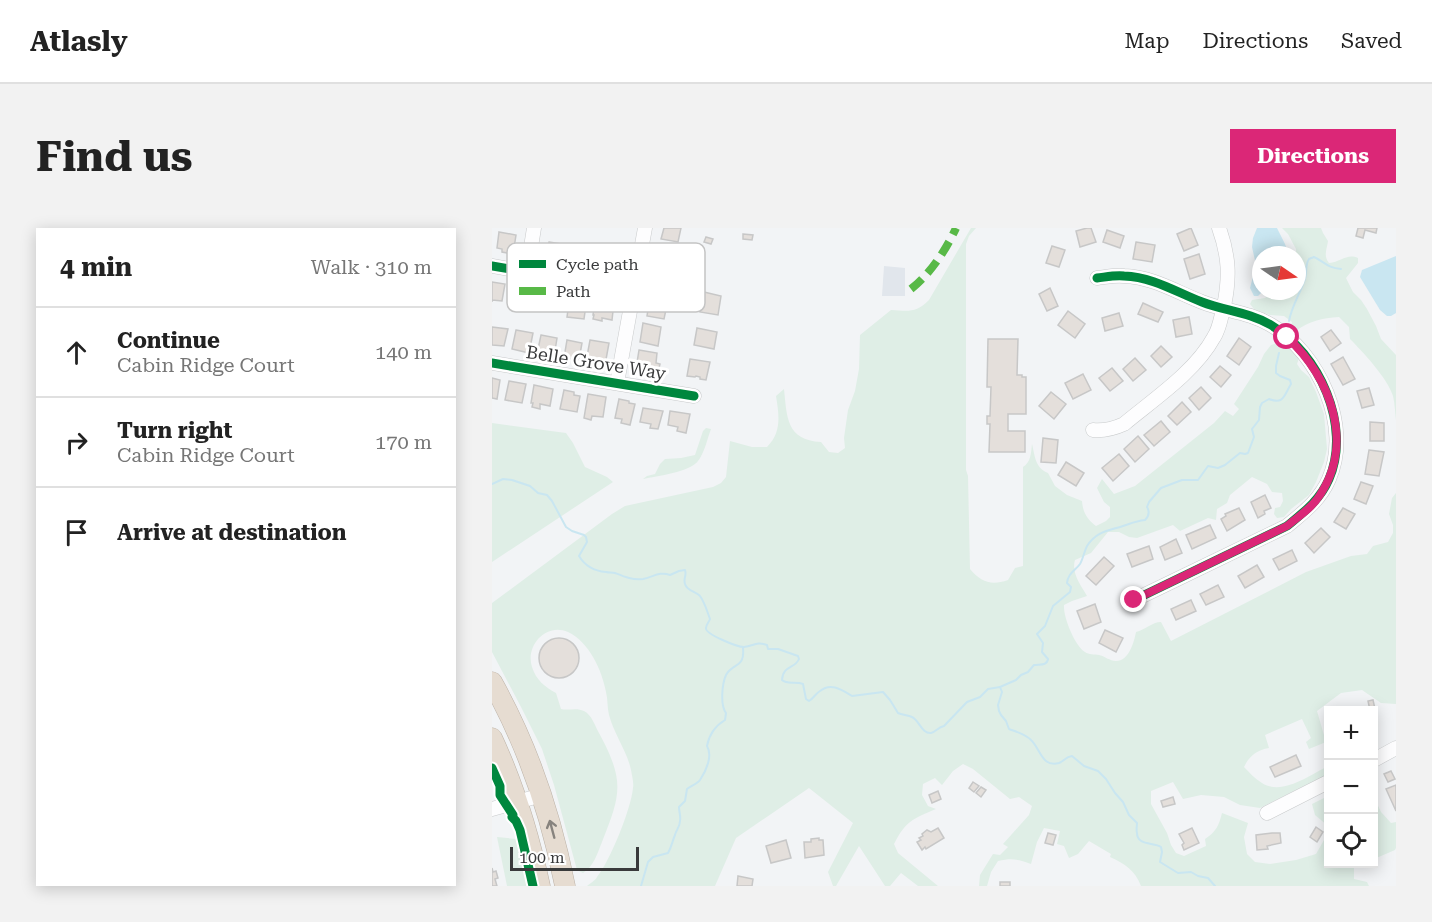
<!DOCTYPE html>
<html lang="en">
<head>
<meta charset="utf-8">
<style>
  :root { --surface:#fff; --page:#f2f2f2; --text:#222; --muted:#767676; --line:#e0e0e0; --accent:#db2777 }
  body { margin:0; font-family:"Roboto Serif",serif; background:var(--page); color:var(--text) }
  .controls { position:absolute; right:18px; bottom:18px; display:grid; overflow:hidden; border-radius:0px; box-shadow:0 3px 15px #0003 }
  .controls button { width:54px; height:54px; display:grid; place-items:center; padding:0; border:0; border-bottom:2px solid var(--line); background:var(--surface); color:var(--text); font:30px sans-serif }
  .compass { position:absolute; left:760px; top:18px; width:54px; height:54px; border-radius:50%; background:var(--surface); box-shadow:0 3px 15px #0003; rotate:103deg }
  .scale { position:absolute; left:18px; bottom:15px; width:129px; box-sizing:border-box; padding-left:6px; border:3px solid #393a3b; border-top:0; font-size:16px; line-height:21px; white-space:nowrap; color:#393a3b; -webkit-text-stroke:4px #fff; paint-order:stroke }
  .stop { position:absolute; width:18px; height:18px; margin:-14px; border:4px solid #db2777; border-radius:50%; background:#fff }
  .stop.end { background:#db2777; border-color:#fff; box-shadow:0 2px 6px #0008 }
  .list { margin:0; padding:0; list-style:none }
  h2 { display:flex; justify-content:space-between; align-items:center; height:78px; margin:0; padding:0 24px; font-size:26px }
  h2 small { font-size:20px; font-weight:400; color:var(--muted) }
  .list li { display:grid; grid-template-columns:39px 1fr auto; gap:18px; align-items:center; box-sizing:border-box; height:90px; padding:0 24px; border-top:2px solid var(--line) }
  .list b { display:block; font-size:22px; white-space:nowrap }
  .list p { margin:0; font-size:20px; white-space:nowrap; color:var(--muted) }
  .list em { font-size:20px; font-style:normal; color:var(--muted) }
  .icon { flex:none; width:33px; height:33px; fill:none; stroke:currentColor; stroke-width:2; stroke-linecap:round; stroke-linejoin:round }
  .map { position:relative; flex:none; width:904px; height:658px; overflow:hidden; border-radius:0px }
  header { display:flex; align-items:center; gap:36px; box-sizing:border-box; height:84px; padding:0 30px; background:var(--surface); border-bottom:2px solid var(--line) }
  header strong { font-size:28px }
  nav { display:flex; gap:33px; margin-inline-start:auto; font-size:21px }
  .intro { display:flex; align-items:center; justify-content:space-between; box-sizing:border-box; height:144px; padding:0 36px }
  h1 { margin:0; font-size:42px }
  .button { padding:15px 27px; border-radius:0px; background:var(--accent); color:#fff; font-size:21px; font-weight:700 }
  main { display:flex; gap:36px; padding:0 36px }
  aside { flex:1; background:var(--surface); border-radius:0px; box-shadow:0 3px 15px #0003 }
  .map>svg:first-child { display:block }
</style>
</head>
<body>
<header>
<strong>Atlasly</strong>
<nav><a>Map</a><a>Directions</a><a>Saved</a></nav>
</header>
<div class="intro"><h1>Find us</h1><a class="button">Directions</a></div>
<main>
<aside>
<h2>4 min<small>Walk · 310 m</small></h2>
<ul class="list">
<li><svg class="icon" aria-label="ahead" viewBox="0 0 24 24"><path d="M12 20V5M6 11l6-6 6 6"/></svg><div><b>Continue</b><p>Cabin Ridge Court</p></div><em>140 m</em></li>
<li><svg class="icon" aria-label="right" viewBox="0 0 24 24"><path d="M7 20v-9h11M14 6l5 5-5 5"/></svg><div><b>Turn right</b><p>Cabin Ridge Court</p></div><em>170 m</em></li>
<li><svg class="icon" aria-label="arrive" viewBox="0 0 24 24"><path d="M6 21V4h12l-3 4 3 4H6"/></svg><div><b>Arrive at destination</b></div></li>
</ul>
</aside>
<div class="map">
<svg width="904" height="658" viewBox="0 0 904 658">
  <rect width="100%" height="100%" fill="#f2f4f6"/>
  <!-- built -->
  <path fill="#e1e6ec" d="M 392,38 L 413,40 L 413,68 L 390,68 Z"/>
  <!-- green -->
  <g fill="#dfeee6">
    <path d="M 479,0 L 484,0 L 477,8 L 474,16 L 474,242 L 476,248 L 478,341 C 489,354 499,358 516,352 L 523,340 L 531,338 L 531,239 C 539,234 539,225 540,216 C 543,228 543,240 556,245 L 563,258 L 575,267 L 590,273 C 591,285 595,291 604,298 L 614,293 L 618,289 L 618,279 L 612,274 L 605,260 L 610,251 L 622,266 L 643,258 L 722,195 L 733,183 L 741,188 L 747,181 L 742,176 L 766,139 L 772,126 L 779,117 L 786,115 L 794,119 L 797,119 L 807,130 L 805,136 L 809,142 L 817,149 L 824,164 L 832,186 L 835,221 L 832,234 L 824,254 L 817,267 L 799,281 L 792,289 L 785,290 L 782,286 L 783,280 L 788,279 L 791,273 L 790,265 L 780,264 L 775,256 L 760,249 L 738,267 L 735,275 L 725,281 L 724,292 L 716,290 L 688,303 L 681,297 L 645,310 L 637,309 L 627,304 L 616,304 L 599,325 L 583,332 C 579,345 589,357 595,368 L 580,373 L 572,377 C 571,389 583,418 593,424 C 597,427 602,426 607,427 C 612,428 618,433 624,433 C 637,433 642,414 644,404 C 653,402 660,394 669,394 L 679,413 L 814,344 L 859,328 L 875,326 L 881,318 L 896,314 L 901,305 L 901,297 L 897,286 L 900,270 L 904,265 L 904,476 L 889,475 L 870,462 L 849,465 L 825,483 L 834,514 L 817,521 L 814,514 L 819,510 L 810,491 L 773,507 L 777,520 C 765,522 757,528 752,539 C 757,544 763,551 770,555 C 790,568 818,547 836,538 L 836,546 L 768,580 L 748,577 L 732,569 L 709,567 L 691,571 L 681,554 L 659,563 L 659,576 L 675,605 L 679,617 L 684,625 L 692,628 L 714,618 L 713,611 C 724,604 727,597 730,585 L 756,595 L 752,609 L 755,626 L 763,634 L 778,636 L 804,632 L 824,626 L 836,605 L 836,636 L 872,636 L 862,640 L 862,651 L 875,654 L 877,658 L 649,658 C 643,642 633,636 618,629 L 619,626 L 597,613 L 586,626 L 577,630 L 572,618 L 565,616 L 568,603 L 552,600 L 545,614 L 539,636 C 526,631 520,630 506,633 L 499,644 L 495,658 L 487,658 L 488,647 L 501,626 L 508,627 L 516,619 L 511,616 L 537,587 L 540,578 L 527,569 L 518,571 L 481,541 L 471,536 L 461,543 L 450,557 L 443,550 L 431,556 L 430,567 L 436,578 L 444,581 C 420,591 414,593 402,616 L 406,625 L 446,658 L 426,658 L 409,645 L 398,658 L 393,658 L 367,618 L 344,658 L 341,658 L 336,644 L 361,595 L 317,560 L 244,610 L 223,658 L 95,658 C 98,655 103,653 105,649 C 118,633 139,581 141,560 C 142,555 140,548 139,542 C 135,523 122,506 117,487 C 115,479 116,472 114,464 C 110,442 97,414 76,404 C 54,394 33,418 40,439 C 44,452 53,459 64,465 L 69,481 C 77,483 84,479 92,483 C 100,487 103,498 107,505 C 133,553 129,566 110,614 C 105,626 102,638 91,645 L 85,642 L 62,557 L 50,521 L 29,479 L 0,424 L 0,375 L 120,286 L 133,278 L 221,259 L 229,255 L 234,249 L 238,213 L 260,219 L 275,219 C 290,204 287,187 284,168 L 292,161 C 295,189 294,212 329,214 L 337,224 L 346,225 L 353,220 L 352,210 L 356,182 L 363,163 L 367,141 L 368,107 L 399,82 C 417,83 424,85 437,72 Z"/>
    <path d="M 790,0 L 829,0 L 831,5 L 836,13 C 835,21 831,28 837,35 C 849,34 855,25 866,30 L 866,35 L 854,50 L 861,64 L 869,72 L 875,81 L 884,98 L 889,111 L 904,127 L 904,192 C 903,185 903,176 901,168 C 896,151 871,124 858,111 L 857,99 L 847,89 C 830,90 817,93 804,103 L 799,99 L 800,94 L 792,88 L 778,87 L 762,81 L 758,76 L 760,72 L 773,70 L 780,63 L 805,63 L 804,21 L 796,6 Z"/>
    <path d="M 0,195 L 74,205 L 81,215 L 93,239 L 115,249 L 121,254 L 0,334 Z"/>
    <path d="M 214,200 L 219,201 C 215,211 213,224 206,233 C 198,244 165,248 151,251 L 155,248 L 163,246 L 168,236 L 173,231 L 189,230 L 203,227 L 211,203 Z"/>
    <path d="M 836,568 L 836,598 L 823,587 L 820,576 Z"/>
    <path d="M 882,569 L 889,584 L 899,595 L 904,594 L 904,620 L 903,622 L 882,631 Z"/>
    <path d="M 5,609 L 24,611 L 35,658 L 15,658 Z"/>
  </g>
  <!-- water -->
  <g fill="#c9e6f1">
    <path d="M 765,0 L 785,0 L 793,16 L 795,22 L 795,27 L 769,27 L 769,63 L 771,63 L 766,68 L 762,68 L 758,60 L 764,37 L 760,19 L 761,10 Z"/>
    <path d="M 904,28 L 904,85 L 899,88 L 895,88 L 888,82 L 868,49 L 870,42 Z"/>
  </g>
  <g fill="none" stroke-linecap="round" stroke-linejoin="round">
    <!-- stream -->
    <g stroke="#c9e6f1" stroke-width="2">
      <path d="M 806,33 L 814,41"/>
      <path d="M 797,93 C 800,77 808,66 813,51 C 815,45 813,36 817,31 C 819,30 820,30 822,29 C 833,34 835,40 849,41"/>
      <path d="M 0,256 L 11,251 L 20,252 L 38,258 L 46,265 L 55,267 L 60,273 L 74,299 L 80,303 L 92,307 L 94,309 L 95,314 L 87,328 C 93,338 102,343 114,344 C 118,345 119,344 123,345 C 133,349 140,352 151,351 C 161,349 168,343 178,347 L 187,343 L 193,342 C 195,348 191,350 193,356 C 195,363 203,363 208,368 C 213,375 215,383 218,391 C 217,394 214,397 214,400 C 213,406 245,419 252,419 C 262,418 264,413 275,417 L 276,421 L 286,421 L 306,428 L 307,431 C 303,441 291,437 290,452 C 295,457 304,453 311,456 L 314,471 L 317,473 C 322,470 323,466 328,463 C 339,454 350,462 360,468 L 391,464 L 398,472 L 406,485 C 410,487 416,487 420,489 C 427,492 430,506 439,505 C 444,504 446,499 452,498 L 475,474 L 488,469 L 496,461 L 508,459 L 524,452 L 529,447 L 536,444 L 542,437 C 548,436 555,438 556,431 L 550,424 L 551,415 L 545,406 L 553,398 L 561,378 L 578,364 L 579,359 L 575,355 C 576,345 583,343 588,336 C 591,331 592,324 595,318 C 605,303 616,303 631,298 C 640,295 644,293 653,292 C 657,288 658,284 655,279 L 657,274 L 669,260 L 690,252 L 706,252 L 716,238 L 726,240 L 733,237 L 748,225 L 753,226 L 756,225 L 762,209 L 760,201 L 767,192 L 768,179 L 770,175 L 777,171 C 792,177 792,167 799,156 L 798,152 L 788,148 L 784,145 L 784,138 L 787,125"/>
      <path d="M 508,459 L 510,464 L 506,477 L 507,483 L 509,487 L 514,493 L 517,501 C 525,504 533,506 539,512 C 548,520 550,540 567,535 C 573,533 573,529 580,528 L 592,538 L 606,543 L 614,551 L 623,565 L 631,574 L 637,587 L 645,595 C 645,598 644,602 645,605 C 645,618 662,614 669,619 L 670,624 L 668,634 L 686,645 L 699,644 L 706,648 L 716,650 L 723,658"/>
      <path d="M 149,658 L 156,634 L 161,629 L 176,625 C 180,618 180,614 183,607 C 184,602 188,599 188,593 C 189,588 187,584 187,579 L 193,573 L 195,561 C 199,558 205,556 208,552 C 214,543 221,528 215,518 C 217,507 223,498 233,492 L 234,485 C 228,477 230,456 234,447 C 241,434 253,441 251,420"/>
    </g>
  </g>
  <!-- building -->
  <g fill="#e4dfdb" stroke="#c7c7c7" stroke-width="1.5">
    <path d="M 172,0 L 189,0 L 186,14 L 169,11 Z"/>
    <path d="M 595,0 L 599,0 L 604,14 L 588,19 L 584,3 Z"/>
    <path d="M 699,0 L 706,17 L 692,23 L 685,6 Z"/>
    <path d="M 866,0 L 885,0 L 884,5 L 873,2 L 871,10 L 864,8 Z"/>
    <path d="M 615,2 L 632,8 L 628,20 L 611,14 Z"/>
    <path d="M 7,4 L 24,7 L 21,26 L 10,24 L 10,21 L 5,20 Z"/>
    <path d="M 251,6 L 261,7 L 260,12 L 251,11 Z"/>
    <path d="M 214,9 L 221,11 L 219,16 L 212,14 Z"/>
    <path d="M 57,14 L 76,17 L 73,34 L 54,31 Z"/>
    <path d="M 644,14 L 663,17 L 660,34 L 641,31 Z"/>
    <path d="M 560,18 L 573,22 L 567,39 L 554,35 Z"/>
    <path d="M 707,26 L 713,46 L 698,51 L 692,31 Z"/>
    <path d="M 0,54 L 13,56 L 10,73 L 0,72 L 0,74 Z"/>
    <path d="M 558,60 L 566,78 L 555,83 L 547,66 Z"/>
    <path d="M 212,64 L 229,68 L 226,87 L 208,84 L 209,77 L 211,77 L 212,73 L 211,73 Z"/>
    <path d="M 78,67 L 95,70 L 92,91 L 75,89 Z"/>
    <path d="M 158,69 L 176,72 L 172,91 L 155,88 Z"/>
    <path d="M 103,71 L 122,74 L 120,92 L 110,90 L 110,93 L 101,91 L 102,87 L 101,87 Z"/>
    <path d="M 651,75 L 671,84 L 666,94 L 646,86 Z"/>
    <path d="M 576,83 L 593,96 L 583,110 L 566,97 Z"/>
    <path d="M 627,85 L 631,98 L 613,103 L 610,90 Z"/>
    <path d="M 697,89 L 700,106 L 684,109 L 681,92 Z"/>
    <path d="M 151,95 L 169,99 L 166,118 L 148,114 Z"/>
    <path d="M 0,99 L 16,101 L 12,118 L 0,117 Z"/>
    <path d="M 205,100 L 225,104 L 222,121 L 202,117 Z"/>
    <path d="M 24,102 L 41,105 L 37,125 L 20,121 Z"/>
    <path d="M 839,102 L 849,115 L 838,123 L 829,109 Z"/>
    <path d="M 49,107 L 65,110 L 62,129 L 45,126 Z"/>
    <path d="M 747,110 L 759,119 L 747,137 L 735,128 Z"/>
    <path d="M 496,111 L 526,111 L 525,147 L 530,147 L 530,149 L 534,149 L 534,186 L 516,186 L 516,203 L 533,203 L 533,224 L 497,224 L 498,196 L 495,196 L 495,188 L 498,188 L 499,159 L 495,159 Z"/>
    <path d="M 75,112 L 90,115 L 87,132 L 72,130 Z"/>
    <path d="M 98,112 L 117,115 L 113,137 L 94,134 Z"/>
    <path d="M 669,118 L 680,129 L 669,139 L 659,128 Z"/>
    <path d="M 147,122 L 165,125 L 164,135 L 168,136 L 166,144 L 162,143 L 162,144 L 144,141 Z"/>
    <path d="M 851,129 L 863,151 L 851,157 L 839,136 Z"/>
    <path d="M 643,130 L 654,142 L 641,153 L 631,141 Z"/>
    <path d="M 198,131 L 218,134 L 214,152 L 208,151 L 208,149 L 204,148 L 203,149 L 195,148 Z"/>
    <path d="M 728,138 L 739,147 L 729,159 L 718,149 Z"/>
    <path d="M 620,140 L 631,153 L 618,163 L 607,150 Z"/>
    <path d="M 591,146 L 599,162 L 581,171 L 573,155 Z"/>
    <path d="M 0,150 L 8,152 L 5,171 L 0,170 Z"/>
    <path d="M 17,153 L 34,156 L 30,175 L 13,172 Z"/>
    <path d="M 42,157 L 61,161 L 58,178 L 48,176 L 48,181 L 40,179 L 41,175 L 39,175 Z"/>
    <path d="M 709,159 L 719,170 L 707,182 L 697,170 Z"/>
    <path d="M 877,160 L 882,177 L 870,180 L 865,163 Z"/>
    <path d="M 72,162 L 82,164 L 82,167 L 88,168 L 85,184 L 68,181 Z"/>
    <path d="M 559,164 L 574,176 L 562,191 L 547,178 Z"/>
    <path d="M 96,166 L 114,169 L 111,189 L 100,188 L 99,192 L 92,190 Z"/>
    <path d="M 127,171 L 137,173 L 137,175 L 143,176 L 138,197 L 129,195 L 130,191 L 123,190 Z"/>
    <path d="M 690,174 L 699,184 L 685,197 L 676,188 Z"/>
    <path d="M 151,180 L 171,183 L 166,201 L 158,200 L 159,196 L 148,194 Z"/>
    <path d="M 178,183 L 198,186 L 194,205 L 185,203 L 186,199 L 176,197 Z"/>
    <path d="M 669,193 L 678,204 L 662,218 L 652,207 Z"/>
    <path d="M 878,194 L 892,195 L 892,213 L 878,213 Z"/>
    <path d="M 646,208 L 657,221 L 643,234 L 632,221 Z"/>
    <path d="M 551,210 L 566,212 L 564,235 L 549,234 Z"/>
    <path d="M 877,222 L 892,224 L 887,248 L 873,246 Z"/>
    <path d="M 627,226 L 637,238 L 621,253 L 610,240 Z"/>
    <path d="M 574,234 L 592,245 L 584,258 L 566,247 Z"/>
    <path d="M 869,254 L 881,258 L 874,276 L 862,271 Z"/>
    <path d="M 773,267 L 779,280 L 772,283 L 773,286 L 766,290 L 759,274 Z"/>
    <path d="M 747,280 L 753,292 L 735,303 L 729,291 L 734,288 L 733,286 Z"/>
    <path d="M 851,280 L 863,286 L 854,301 L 842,294 Z"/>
    <path d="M 718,297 L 724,310 L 700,321 L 694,307 Z"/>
    <path d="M 829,300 L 838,309 L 822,325 L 813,315 Z"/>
    <path d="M 684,311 L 690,325 L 673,332 L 668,319 Z"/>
    <path d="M 657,318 L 661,331 L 640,339 L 635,326 Z"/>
    <path d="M 800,322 L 805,333 L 787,342 L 781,331 Z"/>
    <path d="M 612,329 L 622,338 L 604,357 L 594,348 Z"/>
    <path d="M 765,337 L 772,349 L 753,360 L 746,348 Z"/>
    <path d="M 726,357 L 732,369 L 714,377 L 708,366 Z"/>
    <path d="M 699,372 L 704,383 L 684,392 L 679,381 Z"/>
    <path d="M 603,376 L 609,394 L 592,401 L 585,383 Z"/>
    <path d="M 613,402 L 631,410 L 624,424 L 607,415 Z"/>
    <circle cx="67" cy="430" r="20"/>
    <path d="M 881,472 L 883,481 L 878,482 L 876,473 Z"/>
    <path d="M 804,527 L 809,538 L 783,549 L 778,539 Z"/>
    <path d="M 899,543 L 903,551 L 896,554 L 892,546 Z"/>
    <path d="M 481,554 L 487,558 L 482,564 L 477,560 Z"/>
    <path d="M 904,557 L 904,583 L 894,561 Z"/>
    <path d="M 489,559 L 494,562 L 489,569 L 484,565 Z"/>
    <path d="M 446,563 L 449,571 L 440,575 L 437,567 Z"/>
    <path d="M 681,569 L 683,576 L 671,579 L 669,573 Z"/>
    <path d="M 824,599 L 831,604 L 825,614 L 818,609 Z"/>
    <path d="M 446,600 L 452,610 L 434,621 L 433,619 L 430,622 L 425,614 L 429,612 L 427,610 L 431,608 L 430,606 L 435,602 L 439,604 Z"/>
    <path d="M 700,600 L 707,615 L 692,622 L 690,617 L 692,615 L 687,606 Z"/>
    <path d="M 556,605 L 564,607 L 561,617 L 553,615 Z"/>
    <path d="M 780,605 L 788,605 L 789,615 L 775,618 L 776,621 L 765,622 L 764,607 Z"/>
    <path d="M 327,610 L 327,612 L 331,612 L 332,627 L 313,630 L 312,614 L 319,614 L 319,611 Z"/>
    <path d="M 294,612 L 299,630 L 279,635 L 274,618 Z"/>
    <path d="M 0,640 L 1,644 L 4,643 L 6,650 L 3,651 L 5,658 L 0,658 Z"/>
    <path d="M 246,648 L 261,651 L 260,658 L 245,658 Z"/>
    <rect x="508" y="654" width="10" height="4"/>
  </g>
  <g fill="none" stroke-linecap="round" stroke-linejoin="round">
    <defs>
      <g id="minor">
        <path d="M 0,38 L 142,62"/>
        <path d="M 35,44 L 42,0"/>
        <path d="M 605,50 C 614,49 623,47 632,48 C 661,49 684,64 710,74 C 733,83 757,84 779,97 C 827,125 860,198 837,251 C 828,272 812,284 795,298 L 642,372"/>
        <path d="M 0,135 L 202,168"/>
        <path d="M 125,155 L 153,0"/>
        <path d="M 601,202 C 612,203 621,201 632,196 C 662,171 703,144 722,109 C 728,100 729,88 732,78 C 738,49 737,28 727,0"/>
        <path d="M 882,532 L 904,520"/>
        <path d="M 0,581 L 50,567"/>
        <path d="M 775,585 L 836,554"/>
      </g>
      <g id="highway">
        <path d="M 0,454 C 36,518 59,587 73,658"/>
        <path d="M 0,510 C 22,557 37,607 48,658"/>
      </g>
    </defs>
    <!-- minor casing -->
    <use href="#minor" stroke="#c8cacb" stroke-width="15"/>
    <!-- highway casing -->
    <use href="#highway" stroke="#bbb1a6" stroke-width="21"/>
    <!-- minor -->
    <use href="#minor" stroke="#fdfdfe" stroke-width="14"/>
    <!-- highway -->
    <use href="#highway" stroke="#e6dcd1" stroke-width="20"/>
    <!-- quiet -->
    <path stroke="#58b947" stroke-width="8" stroke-dasharray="15 8" stroke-linecap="butt" d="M 419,61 C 438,46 454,22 464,0"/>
    <defs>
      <g id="cycleway">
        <path d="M 0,38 L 142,62"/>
        <path d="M 605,50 C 614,49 623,47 632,48 C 661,49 684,64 710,74 C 733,83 757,84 779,97 C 827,125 860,198 837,251 C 828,272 812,284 795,298 L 642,372"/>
        <path d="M 0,135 L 202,168"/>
        <path d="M 0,540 L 8,558 L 8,567 L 21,587 L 20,589 L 24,593 L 28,602 L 41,658"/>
      </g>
    </defs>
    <!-- cycleway casing -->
    <use href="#cycleway" stroke="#fff" stroke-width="13"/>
    <!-- cycleway -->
    <use href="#cycleway" stroke="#00873e" stroke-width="9"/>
  </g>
  <!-- one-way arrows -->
  <defs><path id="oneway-shaft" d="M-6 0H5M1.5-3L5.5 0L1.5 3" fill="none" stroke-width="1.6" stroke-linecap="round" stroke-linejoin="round" transform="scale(1.5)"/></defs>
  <use stroke="#87837e" href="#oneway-shaft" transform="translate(60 601) rotate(-105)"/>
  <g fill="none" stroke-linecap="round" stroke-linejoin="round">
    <!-- route -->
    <path stroke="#db2777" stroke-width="8" d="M 642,372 L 795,298 C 807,288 820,280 828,267 C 863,213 838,150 795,109"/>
  </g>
  <g text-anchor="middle" stroke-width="6" stroke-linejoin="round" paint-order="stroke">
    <!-- street labels -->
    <g font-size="18" fill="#393a3b" stroke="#fff">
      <text transform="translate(104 135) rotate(9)" y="6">Belle Grove Way</text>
    </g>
  </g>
  <!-- legend -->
  <rect x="15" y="15" width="198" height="69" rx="9" fill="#fff" stroke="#c4c4c4" stroke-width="1.5"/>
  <rect x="27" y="32" width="27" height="8" fill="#00873e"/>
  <rect x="27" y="59" width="27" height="8" fill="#58b947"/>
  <g font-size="16" fill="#393a3b">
    <text x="64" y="42">Cycle path</text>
    <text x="64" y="69">Path</text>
  </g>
</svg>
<div class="controls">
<button>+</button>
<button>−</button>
<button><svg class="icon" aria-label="locate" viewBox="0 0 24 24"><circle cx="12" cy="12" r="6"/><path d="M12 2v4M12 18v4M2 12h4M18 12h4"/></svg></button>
</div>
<svg class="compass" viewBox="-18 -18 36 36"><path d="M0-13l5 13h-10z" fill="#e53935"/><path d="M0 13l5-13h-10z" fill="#767676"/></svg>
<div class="scale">100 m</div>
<div class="stop" style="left:795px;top:109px"></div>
<div class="stop end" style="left:642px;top:372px"></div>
</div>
</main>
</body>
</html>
